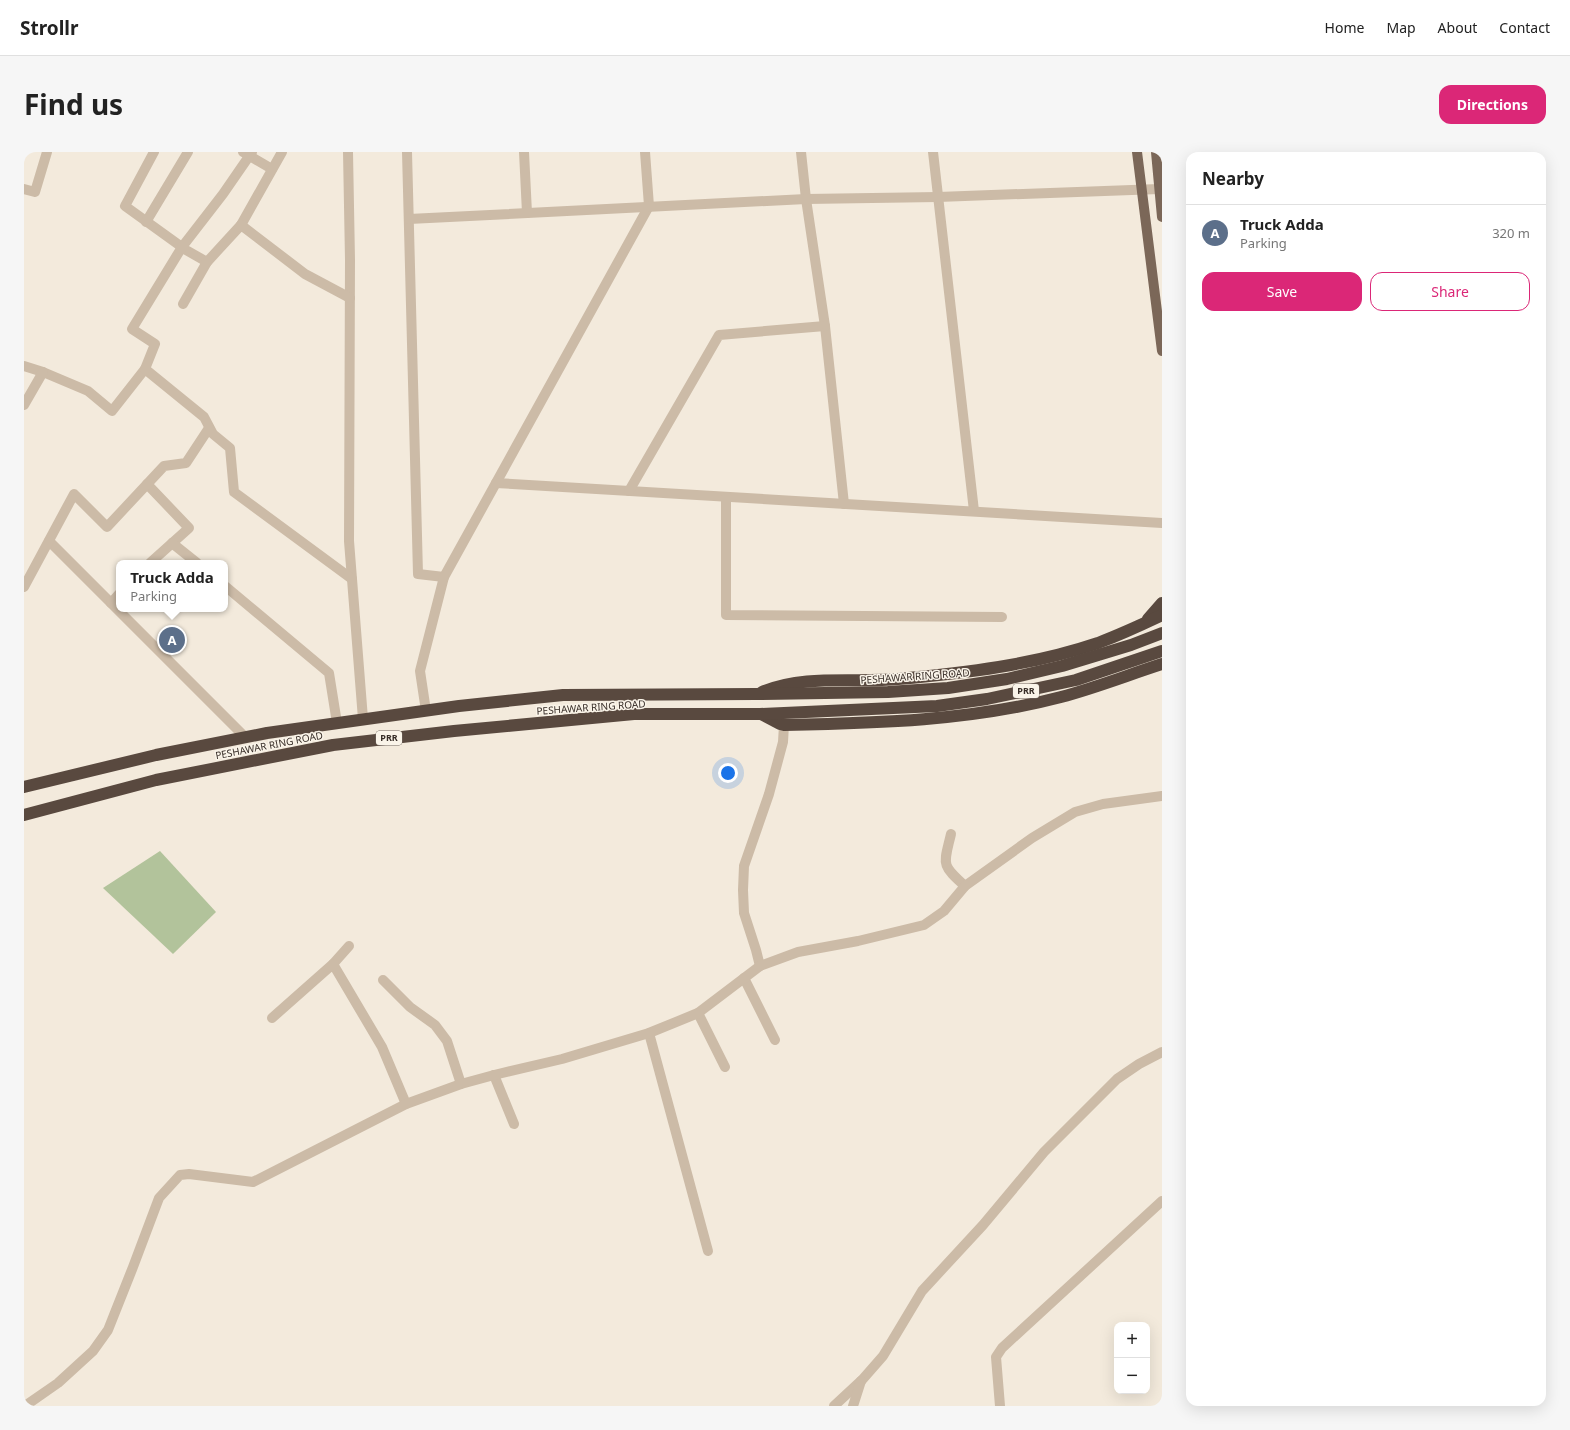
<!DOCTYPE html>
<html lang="en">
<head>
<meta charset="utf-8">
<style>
  :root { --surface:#fff; --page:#f6f6f6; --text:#222; --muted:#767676; --line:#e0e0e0; --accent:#db2777 }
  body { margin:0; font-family:"Noto Sans",sans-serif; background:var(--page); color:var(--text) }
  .controls { position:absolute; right:12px; bottom:12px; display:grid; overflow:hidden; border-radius:8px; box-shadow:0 4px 16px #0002 }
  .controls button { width:36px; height:36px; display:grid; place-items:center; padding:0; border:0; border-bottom:1px solid var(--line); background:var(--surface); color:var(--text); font:20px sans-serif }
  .you { position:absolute; left:704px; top:621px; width:14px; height:14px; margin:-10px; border:3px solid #fff; border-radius:50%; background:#1a73e8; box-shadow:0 0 0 6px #1a73e833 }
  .badge { display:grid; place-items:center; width:26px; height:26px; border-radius:50%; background:var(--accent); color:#fff; font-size:13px; font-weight:700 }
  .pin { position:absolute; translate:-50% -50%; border:2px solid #fff; box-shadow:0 1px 4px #0006 }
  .popup { position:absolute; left:92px; top:408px; width:112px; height:52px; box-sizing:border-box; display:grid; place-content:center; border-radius:8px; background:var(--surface); filter:drop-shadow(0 1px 3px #0005); font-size:13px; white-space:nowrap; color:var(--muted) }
  .popup b { font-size:15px; color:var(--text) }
  .popup::after { content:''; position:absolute; left:50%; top:100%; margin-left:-8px; border:8px solid transparent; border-top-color:var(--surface) }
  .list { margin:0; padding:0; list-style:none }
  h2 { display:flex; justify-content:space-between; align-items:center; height:52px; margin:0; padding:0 16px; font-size:17px }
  h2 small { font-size:13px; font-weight:400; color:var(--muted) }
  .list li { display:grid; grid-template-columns:26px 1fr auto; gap:12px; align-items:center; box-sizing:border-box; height:56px; padding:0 16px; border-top:1px solid var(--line) }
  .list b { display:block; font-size:15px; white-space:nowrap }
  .list p { margin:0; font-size:13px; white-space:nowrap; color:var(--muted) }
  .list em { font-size:13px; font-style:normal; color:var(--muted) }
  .actions { display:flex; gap:8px; padding:12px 16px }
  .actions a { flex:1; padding:9px 0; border:1px solid var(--accent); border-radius:12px; text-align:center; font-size:14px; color:var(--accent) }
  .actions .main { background:var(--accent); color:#fff }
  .map { position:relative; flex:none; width:1138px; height:1254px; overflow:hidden; border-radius:12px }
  header { display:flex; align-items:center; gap:24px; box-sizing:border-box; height:56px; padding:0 20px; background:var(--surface); border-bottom:1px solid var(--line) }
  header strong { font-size:19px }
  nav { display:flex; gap:22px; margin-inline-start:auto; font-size:14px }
  .intro { display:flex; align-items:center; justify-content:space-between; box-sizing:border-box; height:96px; padding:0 24px }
  h1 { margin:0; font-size:28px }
  .button { padding:10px 18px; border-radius:12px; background:var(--accent); color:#fff; font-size:14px; font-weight:700 }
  main { display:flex; gap:24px; padding:0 24px }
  aside { flex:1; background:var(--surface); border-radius:12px; box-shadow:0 4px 16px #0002 }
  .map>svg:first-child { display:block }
</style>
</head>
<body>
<header>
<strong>Strollr</strong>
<nav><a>Home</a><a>Map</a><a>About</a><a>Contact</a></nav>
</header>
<div class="intro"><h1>Find us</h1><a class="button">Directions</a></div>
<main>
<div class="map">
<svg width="1138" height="1254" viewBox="0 0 1138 1254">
  <rect width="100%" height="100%" fill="#f3eadc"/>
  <!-- green -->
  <path fill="#b2c39b" d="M 136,699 L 192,760 L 149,802 L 79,736 Z"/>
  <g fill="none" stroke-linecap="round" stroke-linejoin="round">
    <!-- street -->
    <g stroke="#ccbba7" stroke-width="10">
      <path d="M 130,0 L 101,54 L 162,98 L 183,110"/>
      <path d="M 219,0 L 248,17"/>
      <path d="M 324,0 L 326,108 L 325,389 L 339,567"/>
      <path d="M 383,0 L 394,422 L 420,425 L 625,54 L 621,0"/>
      <path d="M 500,0 L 503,61"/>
      <path d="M 777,0 L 782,47 L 801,174 L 820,352"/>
      <path d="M 909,0 L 950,359"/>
      <path d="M 0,37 L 11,40 L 23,0"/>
      <path d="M 385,67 L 782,47 L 914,45 L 1135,37"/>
      <path d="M 122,70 L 164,0"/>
      <path d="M 217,73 L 258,0"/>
      <path d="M 159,152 L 183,110 L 217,73 L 281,122 L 326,146"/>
      <path d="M 0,214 L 19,220 L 64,239 L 88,259 L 121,217 L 180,265 L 189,282 L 206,296 L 210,340 L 328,427"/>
      <path d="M 121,217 L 131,192 L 108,177 L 158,95 L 199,42 L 228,0"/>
      <path d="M 0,253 L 19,220"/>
      <path d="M 472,331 L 1138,371"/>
      <path d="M 123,332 L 165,376 L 126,411"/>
      <path d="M 605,339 L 695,183 L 801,174"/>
      <path d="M 702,345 L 702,463 L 978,465"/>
      <path d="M 25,389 L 221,585"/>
      <path d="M 148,391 L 173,411"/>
      <path d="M 201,434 L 305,521 L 313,571"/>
      <path d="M 0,435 L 50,342 L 83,375 L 140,314 L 162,311 L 185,276"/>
      <path d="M 87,451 L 95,442"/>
      <path d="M 402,559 L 396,519 L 420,425"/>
      <path d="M 927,682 C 920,712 916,712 941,734"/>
      <path d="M 309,812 L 325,794"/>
      <path d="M 736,814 L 732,798 L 720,761 L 719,738 L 720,714 L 745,642 L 759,590 L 760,573"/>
      <path d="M 720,826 L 751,888"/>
      <path d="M 359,828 L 386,855 L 411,873 L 423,889 L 437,932"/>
      <path d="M 674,861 L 701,915"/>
      <path d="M 248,866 L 309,812 L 358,895 L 382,952"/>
      <path d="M 625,881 L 684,1099"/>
      <path d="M 470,923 L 490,972"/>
      <path d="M 1,1254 L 34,1231 L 69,1199 L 84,1178 L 109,1115 L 135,1046 L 156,1023 L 165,1022 L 229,1030 L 382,952 L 437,932 L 470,923 L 538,907 L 625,881 L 674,861 L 736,814 L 774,800 L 834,789 L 900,773 L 920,759 L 941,734 L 1008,686 L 1051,660 L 1079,652 L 1138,644"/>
      <path d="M 810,1254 L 838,1228 L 859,1204 L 898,1139 L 959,1073 L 1020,1000 L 1093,927 L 1115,912 L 1138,900"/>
      <path d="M 829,1254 L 837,1229"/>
      <path d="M 976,1254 L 972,1205 L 978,1196 L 1138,1049"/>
    </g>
    <!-- primary -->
    <g stroke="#7b6758" stroke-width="10">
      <path d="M 1113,0 L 1138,199"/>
      <path d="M 1132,0 L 1138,65"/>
    </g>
    <!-- highway -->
    <g stroke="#59493f" stroke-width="12">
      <path d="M 1124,467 L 1138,451"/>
      <path d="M 738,540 C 781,522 829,531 874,527 C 941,521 1009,513 1074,491 C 1095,483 1117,473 1138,463"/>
      <path d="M 737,562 L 756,572 L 760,573 C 854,571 946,569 1037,545 C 1071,536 1104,523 1138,512"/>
      <path d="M 0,635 L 132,603 L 243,581 L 435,554 L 539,543 L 732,542 L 864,540 L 924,536 L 983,527 L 1038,514 L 1107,493 L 1138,481"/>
      <path d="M 0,663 L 132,628 L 309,593 L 430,579 L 610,562 L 736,562 L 913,554 L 963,547 L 1052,528 L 1138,499"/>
    </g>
  </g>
  <g text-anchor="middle" stroke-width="3" stroke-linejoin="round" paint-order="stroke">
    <!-- shield labels -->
    <g fill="#faf4e9" stroke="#726962" stroke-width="1">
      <rect x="989" y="532" width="26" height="14" rx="3"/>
      <rect x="352" y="579" width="26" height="14" rx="3"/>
    </g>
    <g font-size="9" font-weight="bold" fill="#382e28">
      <text x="1002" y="542">PRR</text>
      <text x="365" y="589">PRR</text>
    </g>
    <!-- street labels -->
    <g font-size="10" fill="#382e28" stroke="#faf4e9">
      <text transform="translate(891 524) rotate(-4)" y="4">PESHAWAR RING ROAD</text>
      <text transform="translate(567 555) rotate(-4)" y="4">PESHAWAR RING ROAD</text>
      <text transform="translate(245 593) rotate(-11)" y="4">PESHAWAR RING ROAD</text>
    </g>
  </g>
</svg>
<div class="controls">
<button>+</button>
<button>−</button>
</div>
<div class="you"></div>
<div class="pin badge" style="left:148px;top:488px;background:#5c6f8a">A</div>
<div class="popup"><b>Truck Adda</b>Parking</div>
</div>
<aside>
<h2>Nearby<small></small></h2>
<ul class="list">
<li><span class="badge" style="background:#5c6f8a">A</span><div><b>Truck Adda</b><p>Parking</p></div><em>320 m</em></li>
</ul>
<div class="actions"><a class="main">Save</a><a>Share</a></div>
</aside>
</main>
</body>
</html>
